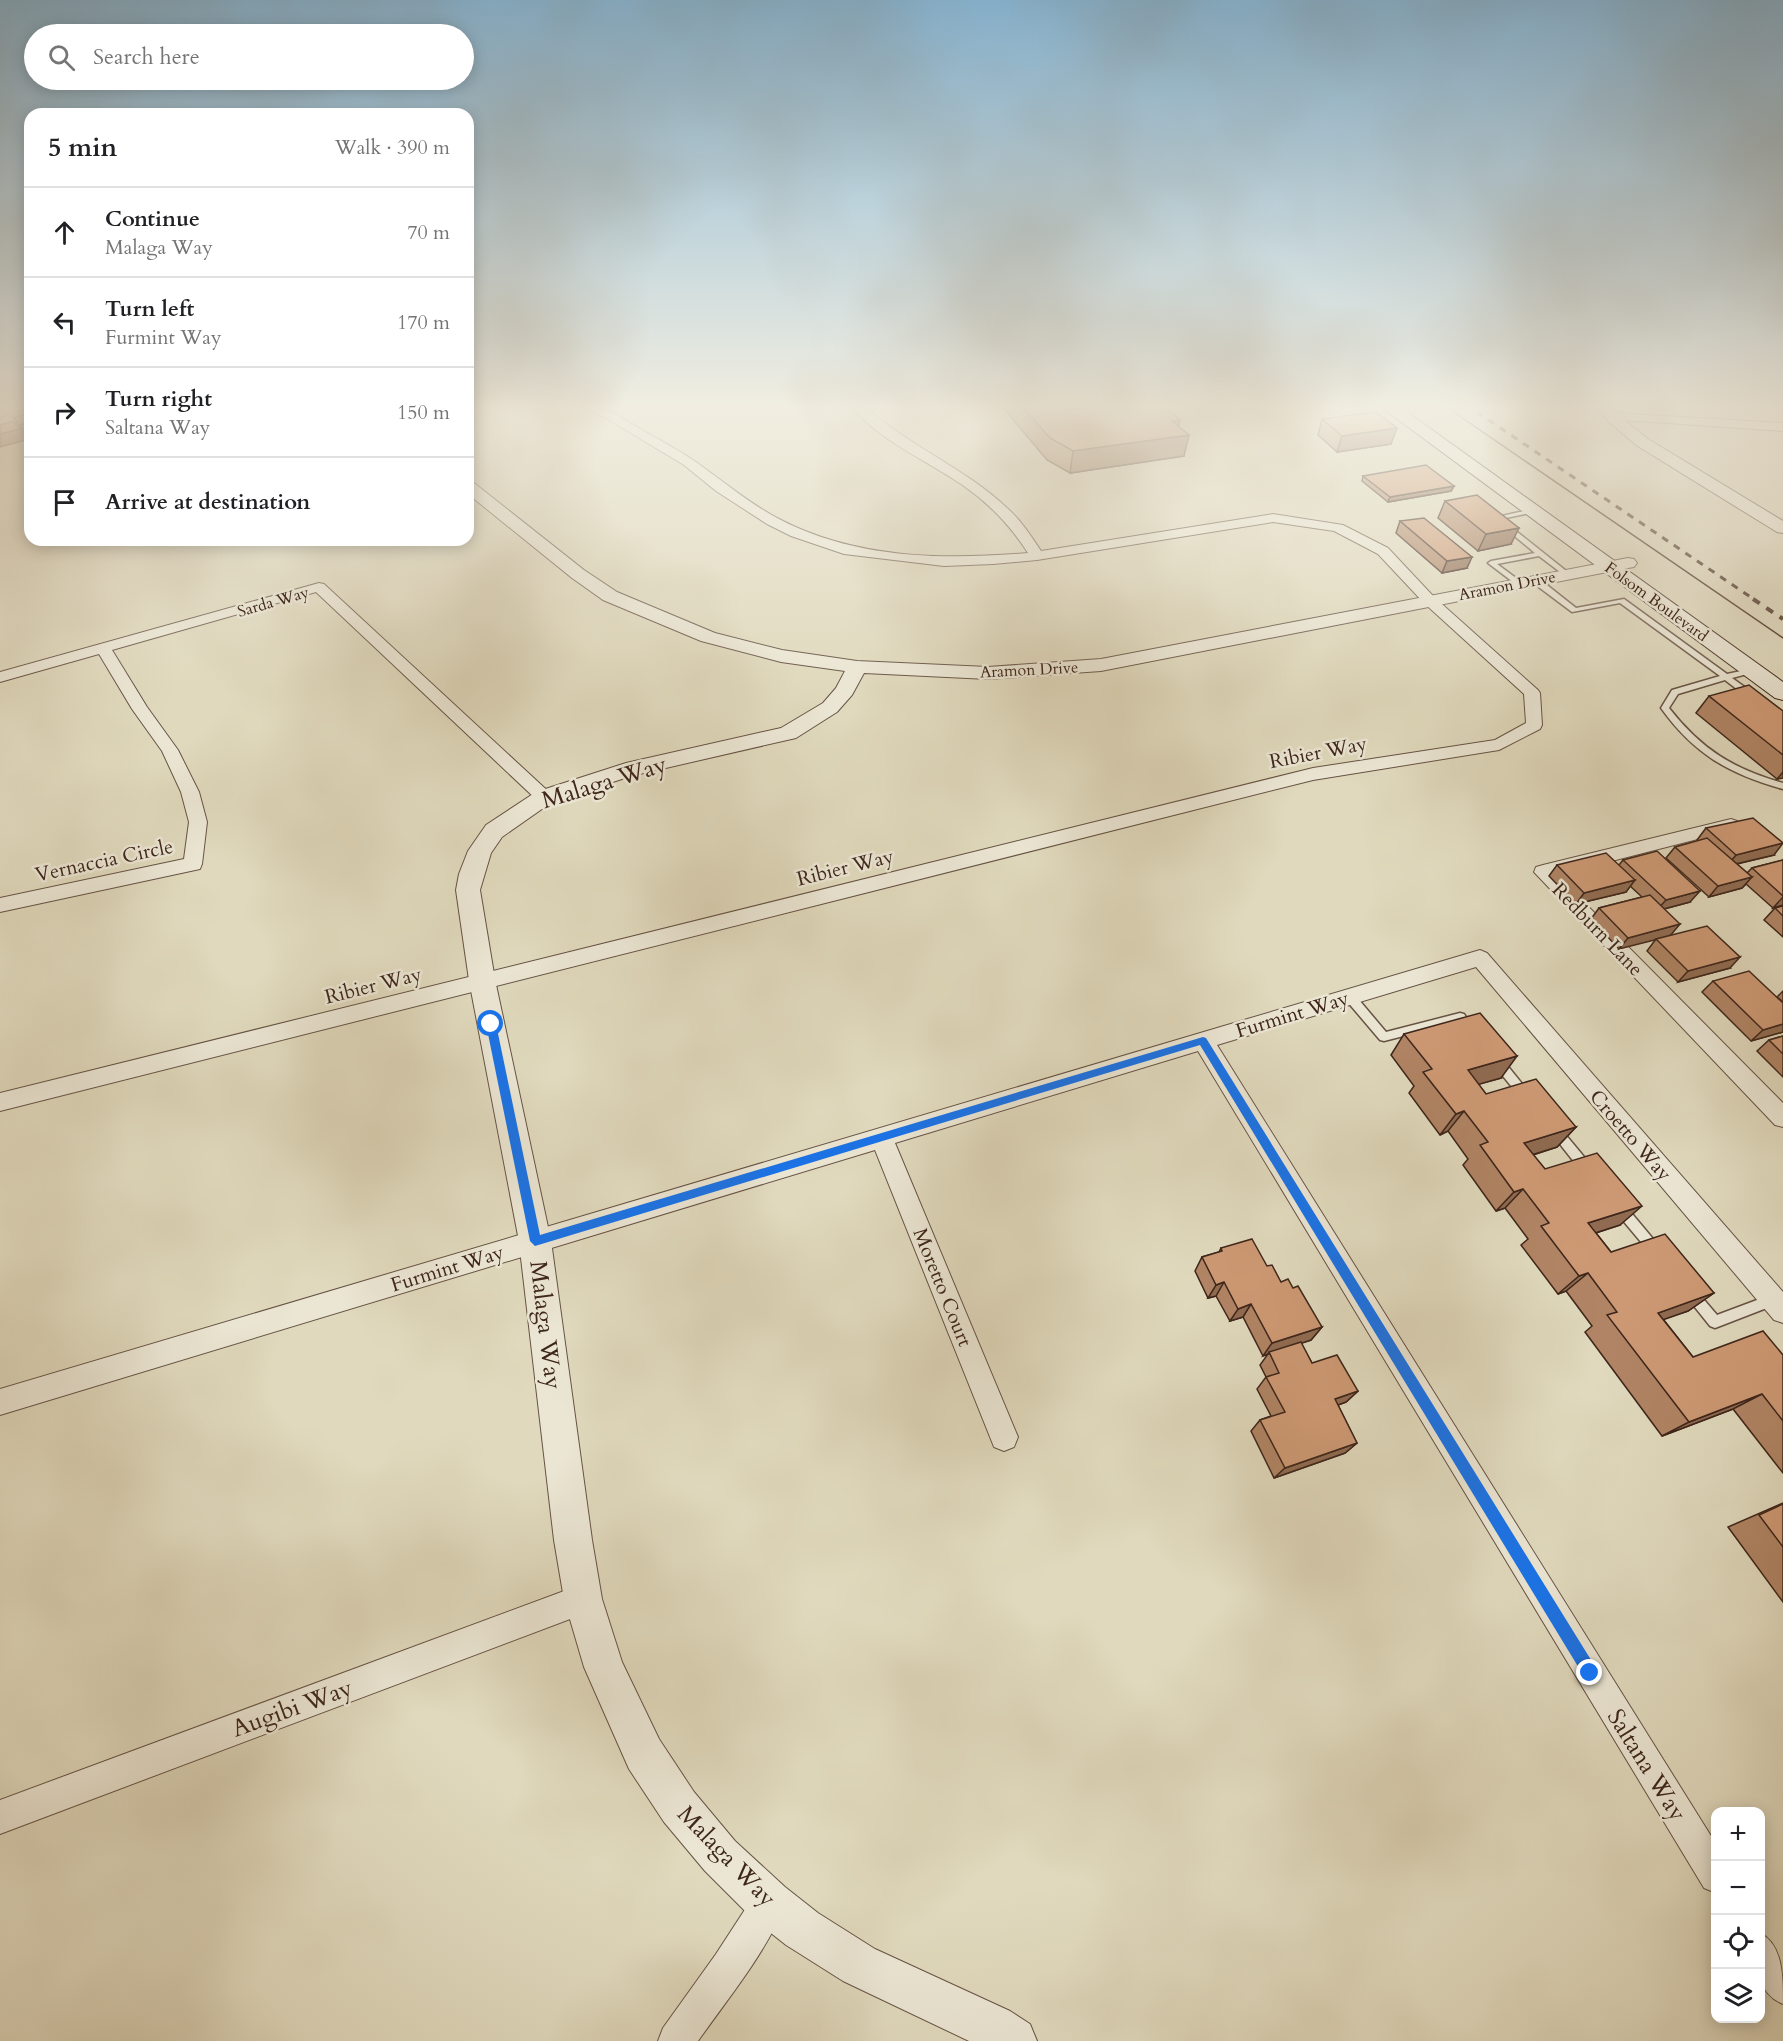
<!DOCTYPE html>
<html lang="en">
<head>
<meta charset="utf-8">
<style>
  :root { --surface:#fff; --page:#f6f6f6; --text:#202124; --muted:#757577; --line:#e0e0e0 }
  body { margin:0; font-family:Cardo,serif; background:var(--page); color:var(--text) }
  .controls { position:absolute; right:18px; bottom:18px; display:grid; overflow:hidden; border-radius:12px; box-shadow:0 3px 15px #0003 }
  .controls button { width:54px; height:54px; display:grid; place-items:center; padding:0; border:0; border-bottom:2px solid var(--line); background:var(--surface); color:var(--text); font:30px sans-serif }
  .stop { position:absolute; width:18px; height:18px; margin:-14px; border:4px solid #1a73e8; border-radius:50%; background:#fff }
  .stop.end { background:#1a73e8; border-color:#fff; box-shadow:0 2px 6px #0008 }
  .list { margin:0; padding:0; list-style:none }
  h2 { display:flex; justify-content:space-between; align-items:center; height:78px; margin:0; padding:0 24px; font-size:26px }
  h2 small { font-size:20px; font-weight:400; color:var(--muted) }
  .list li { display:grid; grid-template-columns:39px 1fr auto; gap:18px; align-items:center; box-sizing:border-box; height:90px; padding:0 24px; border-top:2px solid var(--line) }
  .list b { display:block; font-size:22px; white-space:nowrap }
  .list p { margin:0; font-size:20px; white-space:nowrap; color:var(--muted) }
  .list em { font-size:20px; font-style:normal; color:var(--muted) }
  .icon { flex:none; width:33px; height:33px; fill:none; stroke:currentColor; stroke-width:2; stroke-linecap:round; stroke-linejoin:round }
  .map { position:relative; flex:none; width:1783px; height:2041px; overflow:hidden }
  .search { position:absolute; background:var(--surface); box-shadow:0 3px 15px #0003; left:24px; top:24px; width:450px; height:66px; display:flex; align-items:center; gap:15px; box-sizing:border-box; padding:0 21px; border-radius:33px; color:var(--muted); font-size:22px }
  .panel { position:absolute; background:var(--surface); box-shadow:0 3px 15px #0003; left:24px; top:108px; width:450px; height:438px; border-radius:18px }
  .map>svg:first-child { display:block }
</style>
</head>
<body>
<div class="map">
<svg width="1783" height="2041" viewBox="0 0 1783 2041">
  <rect width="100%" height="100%" fill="#e0d9bd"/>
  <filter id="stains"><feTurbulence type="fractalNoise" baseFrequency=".00333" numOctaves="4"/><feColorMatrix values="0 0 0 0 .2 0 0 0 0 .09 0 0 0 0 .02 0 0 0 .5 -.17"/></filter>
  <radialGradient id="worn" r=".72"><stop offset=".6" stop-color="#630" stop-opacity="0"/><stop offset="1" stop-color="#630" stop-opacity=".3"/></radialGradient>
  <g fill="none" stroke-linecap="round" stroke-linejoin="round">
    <defs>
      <g id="service">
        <path d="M 1533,509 L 1535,510 L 1535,512 L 1501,519 L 1570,574 L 1564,575 L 1539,556 L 1497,564 L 1520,581 L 1520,585 L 1517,585 L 1488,563 L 1491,561 L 1535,553 L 1493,518 Z"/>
        <path d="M 1532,578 L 1538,578 L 1576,608 L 1624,599 L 1727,674 L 1755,668 L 1755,672 L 1732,678 L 1753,693 L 1753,697 L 1747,697 L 1725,680 L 1678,694 L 1669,708 C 1701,749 1733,769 1783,783 L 1783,789 C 1729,774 1694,754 1661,708 L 1672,690 L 1720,676 L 1620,603 L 1572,612 L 1532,582 Z"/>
        <path d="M 1350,993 L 1354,994 L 1386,1032 L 1460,1013 L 1464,1014 L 1473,1027 L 1472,1030 L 1464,1030 L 1458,1022 L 1384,1041 L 1380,1040 L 1346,1000 L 1345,997 Z"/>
        <path d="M 1498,1058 L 1502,1059 L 1528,1091 L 1530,1094 L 1528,1097 L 1524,1099 L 1520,1097 L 1494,1065 L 1493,1062 L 1494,1059 Z"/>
        <path d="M 1556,1126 L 1560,1128 L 1590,1164 L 1592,1168 L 1590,1172 L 1586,1173 L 1582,1172 L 1552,1134 L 1550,1131 L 1552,1128 Z"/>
        <path d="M 1619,1202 L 1623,1203 L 1659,1246 L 1661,1250 L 1659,1254 L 1655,1256 L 1651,1254 L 1615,1211 L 1613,1207 L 1615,1203 Z"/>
        <path d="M 1690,1286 L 1694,1288 L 1717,1315 L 1773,1294 L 1777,1296 L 1779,1300 L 1777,1304 L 1715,1328 L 1710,1326 L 1686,1296 L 1684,1292 L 1686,1288 Z"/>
      </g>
      <g id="minor">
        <path d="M 575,404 C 601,404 620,417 642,430 C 659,440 677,449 693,460 C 722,480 748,503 779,519 C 855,559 944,560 1028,553 C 1010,525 989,503 961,484 C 924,459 878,440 849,404 L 862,404 C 906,445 964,467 1007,508 C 1021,520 1031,536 1041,551 L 1273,514 L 1343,525 L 1388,548 L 1434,597 L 1538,690 L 1540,693 L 1542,725 L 1540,729 L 1499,750 L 1313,780 L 0,1111 L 0,1093 L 1313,768 L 1495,740 L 1526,723 L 1524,694 L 1424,603 L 1378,554 L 1334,531 L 1273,522 L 1037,560 L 993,564 L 944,566 L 844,554 L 791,536 L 767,524 L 716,491 L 684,465 L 606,418 Z"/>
        <path d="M 1612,413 L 1783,423 L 1783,431 L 1608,419 L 1608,415 Z"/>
        <path d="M 319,583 L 324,584 L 550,793 L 553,797 L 550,801 L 538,801 L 316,592 L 112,650 L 147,707 L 178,750 L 199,792 L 207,822 L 202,864 L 200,869 L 0,912 L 0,898 L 184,859 L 189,822 L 181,792 L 162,751 L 132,709 L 99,654 L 0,682 L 0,672 Z"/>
        <path d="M 1731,819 L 1737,821 L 1740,825 L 1737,829 L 1557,875 L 1783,1103 L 1783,1127 L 1775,1125 L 1534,872 L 1536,867 L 1543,865 Z"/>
        <path d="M 1480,950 L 1487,953 L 1783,1292 L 1783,1323 L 1774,1320 L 1476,967 L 1217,1045 L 1716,1844 L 1716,1893 L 1704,1888 L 1198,1051 L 895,1143 L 1018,1437 L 1014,1447 L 1004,1451 L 994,1447 L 875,1150 L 0,1415 L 0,1389 Z"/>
        <path d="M 583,1584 L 594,1588 L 598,1599 L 594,1610 L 0,1834 L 0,1800 Z"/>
        <path d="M 769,1886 L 781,1891 L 786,1903 C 766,1953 729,1997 698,2041 L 658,2041 L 663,2028 L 716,1954 L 757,1891 Z"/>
        <path d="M 1760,1933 C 1783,1945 1783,1976 1783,2004 C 1752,1991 1760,1961 1760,1933 Z"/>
      </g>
      <g id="tertiary">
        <path d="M 1595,404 L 1610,404 L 1617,414 L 1648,439 L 1783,521 L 1783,533 L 1777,532 L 1636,445 L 1607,420 Z"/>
        <path d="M 30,409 L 30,419 L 0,428 L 0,418 Z"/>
        <path d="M 468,481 L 474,483 L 584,570 L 617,592 L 715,633 L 782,650 L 857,661 L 988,667 L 1101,659 L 1628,558 L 1634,559 L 1637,563 L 1634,567 L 1628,568 L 1101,671 L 988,679 L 864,673 L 852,695 L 837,712 L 796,738 L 631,776 L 552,802 L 502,837 L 491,853 L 480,890 L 495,980 L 551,1241 L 592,1540 L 602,1599 L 622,1662 L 659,1739 L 694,1792 L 735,1841 L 785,1887 L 818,1913 L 875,1949 L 1010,2011 L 1030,2024 L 1037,2041 L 969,2041 L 843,1981 L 786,1945 L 753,1919 L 705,1871 L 664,1822 L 629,1769 L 584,1667 L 564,1599 L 554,1540 L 519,1241 L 469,980 L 456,890 L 459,874 L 468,851 L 486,825 L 536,792 L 626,763 L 781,728 L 823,703 L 836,688 L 845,671 L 781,662 L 701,641 L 603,600 L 572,578 L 468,494 Z"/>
      </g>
      <path id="secondary" d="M 1377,404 L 1396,404 L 1783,682 L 1783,700 L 1775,698 Z"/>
    </defs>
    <!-- service casing -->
    <use href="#service" stroke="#665344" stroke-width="3"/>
    <!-- minor casing -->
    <use href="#minor" stroke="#665344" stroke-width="2"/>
    <!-- tertiary casing -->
    <use href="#tertiary" stroke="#665344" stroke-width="2"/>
    <!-- secondary casing -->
    <use href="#secondary" stroke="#3e261b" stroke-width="2"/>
    <!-- service -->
    <use href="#service" fill="#ebe6d4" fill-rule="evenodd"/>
    <!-- minor -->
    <use href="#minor" fill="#ebe6d4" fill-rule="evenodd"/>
    <!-- tertiary -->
    <use href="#tertiary" fill="#ebe6d4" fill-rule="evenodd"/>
    <!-- secondary -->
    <use href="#secondary" fill="#ebe6d4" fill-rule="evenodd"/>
    <!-- tram -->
    <path stroke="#3e261b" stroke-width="1.5" d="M 1442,404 L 1783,638"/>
    <!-- rail-far1 -->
    <path stroke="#3e261b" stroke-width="3" stroke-dasharray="7 7" stroke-linecap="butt" d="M 1465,404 L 1755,600"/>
    <!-- rail -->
    <path stroke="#3e261b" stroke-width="4" stroke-dasharray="8 8" stroke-linecap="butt" d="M 1753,599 L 1783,619"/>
  </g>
  <!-- wall -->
  <g fill="#b08464" stroke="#3e261b" stroke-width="1.5">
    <path d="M 1000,404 L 1162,404 L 1178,427 L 1184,456 L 1070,473 L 1047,460 Z"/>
    <path d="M 30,413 L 26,435 L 14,418 Z"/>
    <path d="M 1322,419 L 1391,444 L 1337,452 L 1318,435 Z"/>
    <path d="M 1363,476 L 1454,486 L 1451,491 L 1388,502 L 1362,481 Z"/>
    <path d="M 1445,501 L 1511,544 L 1478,551 L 1438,518 Z"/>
    <path d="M 1400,521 L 1467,568 L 1442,573 L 1396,533 Z"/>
    <path d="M 1709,696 L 1783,711 L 1783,778 L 1777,779 L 1696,713 Z"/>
    <path d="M 1706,828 L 1774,855 L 1737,864 L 1747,873 L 1752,868 L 1783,860 L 1783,905 L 1773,908 L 1746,884 L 1742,888 L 1709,897 L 1666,858 L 1675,847 L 1698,841 L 1697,840 Z"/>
    <path d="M 1623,860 L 1690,902 L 1664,909 L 1619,949 L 1591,919 L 1599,908 L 1642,897 L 1630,886 L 1626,892 L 1576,904 L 1549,876 L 1557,865 L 1619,865 Z"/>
    <path d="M 1783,906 L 1783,937 L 1764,920 L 1775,908 Z"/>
    <path d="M 1656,939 L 1730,968 L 1678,982 L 1647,951 Z"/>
    <path d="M 1713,981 L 1783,1003 L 1783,1032 L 1751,1041 L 1702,992 Z"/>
    <path d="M 1783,991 L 1783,1002 L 1777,997 Z"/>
    <path d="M 1404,1034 L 1501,1078 L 1478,1084 L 1486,1094 L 1576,1127 L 1557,1147 L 1533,1155 L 1545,1169 L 1620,1225 L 1596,1233 L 1611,1252 L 1714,1293 L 1688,1311 L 1663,1319 L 1693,1357 L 1783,1355 L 1783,1473 L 1733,1409 L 1662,1436 L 1585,1332 L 1592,1326 L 1566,1291 L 1558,1294 L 1521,1245 L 1528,1239 L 1505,1208 L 1496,1211 L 1463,1165 L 1468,1159 L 1448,1131 L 1440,1135 L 1409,1093 L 1414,1086 L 1391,1055 Z"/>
    <path d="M 1783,1036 L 1783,1077 L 1757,1051 L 1769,1040 Z"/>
    <path d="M 1221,1248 L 1267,1266 L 1281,1282 L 1293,1288 L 1322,1327 L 1311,1340 L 1301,1343 L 1312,1363 L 1358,1391 L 1346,1402 L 1338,1405 L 1357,1443 L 1345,1453 L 1274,1478 L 1251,1431 L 1260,1420 L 1271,1416 L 1257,1389 L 1266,1377 L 1260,1365 L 1268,1354 L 1263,1356 L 1243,1317 L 1230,1321 L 1216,1296 L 1208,1298 L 1195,1271 L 1202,1257 L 1219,1252 Z"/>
    <path d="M 1783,1503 L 1783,1602 L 1728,1527 Z"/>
  </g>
  <!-- shaded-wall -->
  <g fill="#906b51" stroke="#3e261b" stroke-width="1.5">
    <path d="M 1180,420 L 1176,437 L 1189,435 L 1184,456 L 1070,473 L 1073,451 L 1172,421 Z"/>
    <path d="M 30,422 L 30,434 L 26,435 L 20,425 Z"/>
    <path d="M 1397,428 L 1391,444 L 1337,452 L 1342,436 Z"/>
    <path d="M 20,429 L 26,440 L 0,447 L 0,434 Z"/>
    <path d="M 1454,486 L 1451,491 L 1388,502 L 1390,497 Z"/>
    <path d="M 1519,528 L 1511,544 L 1478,551 L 1486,534 Z"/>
    <path d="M 1472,557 L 1467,568 L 1442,573 L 1447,561 Z"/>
    <path d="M 1783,772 L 1783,778 L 1777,779 Z"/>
    <path d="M 1783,843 L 1774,855 L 1727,866 L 1736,855 Z"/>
    <path d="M 1752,877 L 1742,888 L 1709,897 L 1718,886 Z"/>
    <path d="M 1635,880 L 1626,892 L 1576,904 L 1584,893 Z"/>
    <path d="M 1700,891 L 1690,902 L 1656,911 L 1666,900 Z"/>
    <path d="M 1783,897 L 1783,905 L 1773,908 Z"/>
    <path d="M 1680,924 L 1670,936 L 1619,949 L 1628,938 Z"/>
    <path d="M 1740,957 L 1730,968 L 1678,982 L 1688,971 Z"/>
    <path d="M 1783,1024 L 1783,1032 L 1751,1041 L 1763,1030 Z"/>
    <path d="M 1517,1056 L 1501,1078 L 1452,1092 L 1468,1070 Z"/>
    <path d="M 1464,1111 L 1448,1131 L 1440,1135 L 1456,1114 Z"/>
    <path d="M 1576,1127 L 1557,1147 L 1506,1163 L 1524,1143 Z"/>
    <path d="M 1523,1189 L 1505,1208 L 1496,1211 L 1514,1192 Z"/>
    <path d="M 1642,1206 L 1620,1225 L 1567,1242 L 1588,1223 Z"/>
    <path d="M 1588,1273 L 1566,1291 L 1558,1294 L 1579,1276 Z"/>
    <path d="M 1224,1282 L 1216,1296 L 1208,1298 L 1216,1285 Z"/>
    <path d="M 1714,1293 L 1688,1311 L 1634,1330 L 1658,1313 Z"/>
    <path d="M 1251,1304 L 1243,1317 L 1230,1321 L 1238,1309 Z"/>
    <path d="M 1322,1327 L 1311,1340 L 1269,1354 L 1269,1352 L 1268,1354 L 1263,1356 L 1272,1343 Z"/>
    <path d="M 1358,1391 L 1346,1402 L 1324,1410 L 1335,1399 Z"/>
    <path d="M 1762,1394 L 1733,1409 L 1662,1436 L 1689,1422 Z"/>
    <path d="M 1357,1443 L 1345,1453 L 1274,1478 L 1285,1468 Z"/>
  </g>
  <!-- building -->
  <g fill="#cd9974" stroke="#3e261b" stroke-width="1.5">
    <path d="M 1020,404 L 1162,404 L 1180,420 L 1172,421 L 1189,435 L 1073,451 L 1050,438 Z"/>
    <path d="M 1376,412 L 1397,428 L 1342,436 L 1322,419 Z"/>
    <path d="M 30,413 L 30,422 L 20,425 L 14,418 Z"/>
    <path d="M 13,421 L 20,429 L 0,434 L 0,425 Z"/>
    <path d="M 1426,465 L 1454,486 L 1390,497 L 1363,476 Z"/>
    <path d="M 1477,495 L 1519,528 L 1486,534 L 1445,501 Z"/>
    <path d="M 1424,518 L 1472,557 L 1447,561 L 1400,521 Z"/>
    <path d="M 1749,685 L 1783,711 L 1783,755 L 1709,696 Z"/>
    <path d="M 1753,818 L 1783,843 L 1736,855 L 1706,828 Z"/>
    <path d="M 1707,838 L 1752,877 L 1718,886 L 1675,847 Z"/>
    <path d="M 1657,851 L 1700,891 L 1666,900 L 1623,860 Z"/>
    <path d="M 1606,853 L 1635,880 L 1584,893 L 1557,865 Z"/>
    <path d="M 1783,860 L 1783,896 L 1752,868 Z"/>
    <path d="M 1650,895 L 1680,924 L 1628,938 L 1599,908 Z"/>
    <path d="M 1783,906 L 1783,916 L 1775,908 Z"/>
    <path d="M 1707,926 L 1740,957 L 1688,971 L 1656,939 Z"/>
    <path d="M 1749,971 L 1783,1003 L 1783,1024 L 1763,1030 L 1713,981 Z"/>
    <path d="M 1480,1013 L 1517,1056 L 1468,1070 L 1486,1094 L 1536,1079 L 1576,1127 L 1524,1143 L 1545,1169 L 1597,1153 L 1642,1206 L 1588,1223 L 1611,1252 L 1665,1234 L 1714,1293 L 1658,1313 L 1693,1357 L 1763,1331 L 1783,1355 L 1783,1421 L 1762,1394 L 1689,1422 L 1607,1315 L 1617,1312 L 1588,1273 L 1579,1276 L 1541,1226 L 1549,1223 L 1523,1189 L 1514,1192 L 1480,1145 L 1488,1142 L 1464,1111 L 1456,1114 L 1423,1072 L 1432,1069 L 1404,1034 Z"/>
    <path d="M 1783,1036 L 1783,1054 L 1769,1040 Z"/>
    <path d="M 1252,1239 L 1267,1266 L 1272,1265 L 1281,1282 L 1288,1279 L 1293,1288 L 1298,1286 L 1322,1327 L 1272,1343 L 1251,1304 L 1238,1309 L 1224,1282 L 1216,1285 L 1202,1257 L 1222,1251 L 1221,1248 Z"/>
    <path d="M 1301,1342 L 1312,1363 L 1337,1355 L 1358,1391 L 1335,1399 L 1357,1443 L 1285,1468 L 1260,1420 L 1285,1412 L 1266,1377 L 1279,1373 L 1269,1352 Z"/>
    <path d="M 1783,1504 L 1783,1547 L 1759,1515 Z"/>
  </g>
  <!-- sky -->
  <linearGradient id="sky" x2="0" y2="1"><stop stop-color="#87b6d5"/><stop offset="0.59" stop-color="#f1eee1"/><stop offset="1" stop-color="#f1eee1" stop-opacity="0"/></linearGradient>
  <rect width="1783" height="690" fill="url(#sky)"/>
  <!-- route -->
  <path fill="#1a73e8" d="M 491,1020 L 496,1024 L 540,1235 L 1203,1037 L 1206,1038 L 1596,1668 L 1598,1673 L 1596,1678 L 1590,1680 L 1585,1678 L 1200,1045 L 535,1246 L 530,1241 L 486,1024 Z"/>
  <g text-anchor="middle" stroke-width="5" stroke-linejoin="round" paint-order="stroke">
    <!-- far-street labels -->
    <g font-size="16" fill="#3e261b" stroke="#ebe6d4">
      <text transform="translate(1507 585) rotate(-11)" y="6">Aramon Drive</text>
      <text transform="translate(273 601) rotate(-16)" y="6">Sarda Way</text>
      <text transform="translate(1657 601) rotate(36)" y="6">Folsom Boulevard</text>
      <text transform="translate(1029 669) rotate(-3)" y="6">Aramon Drive</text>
    </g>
    <!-- street labels -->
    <g font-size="20" fill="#3e261b" stroke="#ebe6d4">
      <text transform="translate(1318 752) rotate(-11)" y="7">Ribier Way</text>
      <text transform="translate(104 860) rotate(-12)" y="7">Vernaccia Circle</text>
      <text transform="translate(845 867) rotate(-14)" y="7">Ribier Way</text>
      <text transform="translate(1598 929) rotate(46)" y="7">Redburn Lane</text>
      <text transform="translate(373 985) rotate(-14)" y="7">Ribier Way</text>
      <text transform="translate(1292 1014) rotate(-17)" y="7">Furmint Way</text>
      <text transform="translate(1631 1135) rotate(49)" y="7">Croetto Way</text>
      <text transform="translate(447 1268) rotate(-17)" y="7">Furmint Way</text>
      <text transform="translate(943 1287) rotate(68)" y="7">Moretto Court</text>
    </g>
    <!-- near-street labels -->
    <g font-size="24" fill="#3e261b" stroke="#ebe6d4">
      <text transform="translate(604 782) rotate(-17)" y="8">Malaga Way</text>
      <text transform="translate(546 1325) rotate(83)" y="8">Malaga Way</text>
      <text transform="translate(292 1708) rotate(-20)" y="8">Augibi Way</text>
      <text transform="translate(1647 1765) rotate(58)" y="8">Saltana Way</text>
      <text transform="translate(727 1856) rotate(46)" y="8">Malaga Way</text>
    </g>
  </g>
  <rect width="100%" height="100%" filter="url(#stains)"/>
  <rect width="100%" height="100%" fill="url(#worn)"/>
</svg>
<div class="controls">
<button>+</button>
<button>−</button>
<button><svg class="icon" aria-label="locate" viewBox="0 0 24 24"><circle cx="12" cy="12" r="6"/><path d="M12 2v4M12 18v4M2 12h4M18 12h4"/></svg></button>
<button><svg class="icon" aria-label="layers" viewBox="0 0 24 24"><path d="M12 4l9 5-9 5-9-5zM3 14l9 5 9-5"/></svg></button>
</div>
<div class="stop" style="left:491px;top:1024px"></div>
<div class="stop end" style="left:1590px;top:1673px"></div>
<div class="search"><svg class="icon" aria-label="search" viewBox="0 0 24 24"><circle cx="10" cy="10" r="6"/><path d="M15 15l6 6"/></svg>Search here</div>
<section class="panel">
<h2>5 min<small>Walk · 390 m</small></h2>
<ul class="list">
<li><svg class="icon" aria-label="ahead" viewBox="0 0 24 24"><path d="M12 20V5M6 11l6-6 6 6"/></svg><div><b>Continue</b><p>Malaga Way</p></div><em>70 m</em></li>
<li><svg class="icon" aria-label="left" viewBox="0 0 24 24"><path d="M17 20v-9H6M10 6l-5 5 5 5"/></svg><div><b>Turn left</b><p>Furmint Way</p></div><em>170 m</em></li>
<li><svg class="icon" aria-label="right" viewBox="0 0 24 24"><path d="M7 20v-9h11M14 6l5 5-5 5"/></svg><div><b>Turn right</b><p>Saltana Way</p></div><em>150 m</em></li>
<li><svg class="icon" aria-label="arrive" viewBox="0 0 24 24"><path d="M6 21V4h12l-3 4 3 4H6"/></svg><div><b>Arrive at destination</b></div></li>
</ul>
</section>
</div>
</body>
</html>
